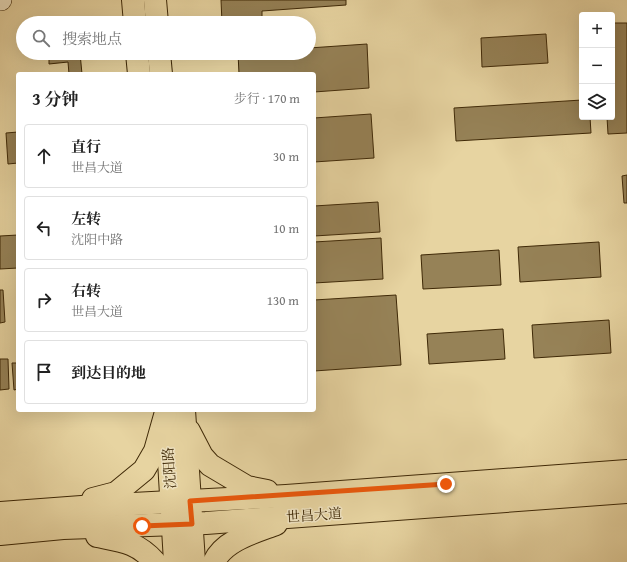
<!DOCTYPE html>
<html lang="zh">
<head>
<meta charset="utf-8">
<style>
  :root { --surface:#fff; --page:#f2f2f2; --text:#222; --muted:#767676; --line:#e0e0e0 }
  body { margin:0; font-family:"Gentium Book Plus","Noto Serif SC",serif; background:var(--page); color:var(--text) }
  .controls { position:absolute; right:12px; top:12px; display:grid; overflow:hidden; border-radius:4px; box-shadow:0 4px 16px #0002 }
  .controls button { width:36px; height:36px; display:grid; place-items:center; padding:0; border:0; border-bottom:1px solid var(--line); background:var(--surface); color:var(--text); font:20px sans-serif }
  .stop { position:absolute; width:12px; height:12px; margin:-9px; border:3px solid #ea580c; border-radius:50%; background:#fff }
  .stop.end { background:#ea580c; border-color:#fff; box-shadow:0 1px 4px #0008 }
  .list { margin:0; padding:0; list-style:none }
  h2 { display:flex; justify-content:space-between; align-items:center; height:52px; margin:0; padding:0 16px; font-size:17px }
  h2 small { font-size:13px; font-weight:400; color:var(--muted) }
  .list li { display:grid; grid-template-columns:26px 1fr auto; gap:12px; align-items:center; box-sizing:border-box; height:64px; margin:0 8px 8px; padding:0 8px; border:1px solid var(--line); border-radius:4px }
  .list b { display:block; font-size:15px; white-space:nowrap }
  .list p { margin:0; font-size:13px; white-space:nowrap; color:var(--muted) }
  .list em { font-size:13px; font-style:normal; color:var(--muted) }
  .icon { flex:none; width:22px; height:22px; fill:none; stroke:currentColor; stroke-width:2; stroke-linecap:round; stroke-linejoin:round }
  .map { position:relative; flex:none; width:627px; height:562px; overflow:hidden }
  .search { position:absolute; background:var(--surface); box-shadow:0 4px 16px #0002; left:16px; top:16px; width:300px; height:44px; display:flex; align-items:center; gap:10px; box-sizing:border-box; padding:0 14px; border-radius:22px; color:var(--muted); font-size:15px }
  .panel { position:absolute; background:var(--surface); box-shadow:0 4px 16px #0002; left:16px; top:72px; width:300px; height:340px; border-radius:4px }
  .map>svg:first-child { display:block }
</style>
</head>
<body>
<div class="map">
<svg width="627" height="562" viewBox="0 0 627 562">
  <rect width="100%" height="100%" fill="#e7d4a1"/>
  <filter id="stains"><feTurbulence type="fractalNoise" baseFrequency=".005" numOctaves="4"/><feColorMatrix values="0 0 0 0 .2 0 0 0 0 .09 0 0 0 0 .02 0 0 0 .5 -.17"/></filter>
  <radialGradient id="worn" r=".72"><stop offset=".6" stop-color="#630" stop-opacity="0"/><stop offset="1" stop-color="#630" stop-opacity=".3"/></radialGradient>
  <!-- building -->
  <g fill="#968257" stroke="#3f2907">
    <path d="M 221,0 L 346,0 L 346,5 L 262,11 L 262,23 L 222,23 Z"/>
    <path d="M 612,23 L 627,23 L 627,133 L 608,134 L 607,117 L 612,117 Z"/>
    <path d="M 546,34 L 548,63 L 482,67 L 481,38 Z"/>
    <path d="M 367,44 L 369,88 L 314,92 L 314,74 L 239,74 L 238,53 L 309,53 L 309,48 Z"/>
    <path d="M 49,53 L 80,53 L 82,74 L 69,74 L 68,62 L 49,64 Z"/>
    <path d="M 582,100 L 582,117 L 590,117 L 591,133 L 456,141 L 454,108 Z"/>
    <path d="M 371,114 L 374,158 L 314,162 L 314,118 Z"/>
    <path d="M 18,132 L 18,163 L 8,164 L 6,133 Z"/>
    <path d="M 627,175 L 627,203 L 624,203 L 622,176 Z"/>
    <path d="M 378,202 L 380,232 L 314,236 L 314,206 Z"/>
    <path d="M 18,235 L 18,268 L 0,269 L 0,236 Z"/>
    <path d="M 381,238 L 383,279 L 314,283 L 314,242 Z"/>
    <path d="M 599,242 L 601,277 L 520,282 L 518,247 Z"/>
    <path d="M 499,250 L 501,285 L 423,289 L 421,255 Z"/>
    <path d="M 0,290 L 3,290 L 5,322 L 0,323 Z"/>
    <path d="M 396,295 L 401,365 L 314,371 L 314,300 Z"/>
    <path d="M 609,320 L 611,353 L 534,358 L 532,325 Z"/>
    <path d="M 503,329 L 505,359 L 429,364 L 427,334 Z"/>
    <path d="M 0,359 L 8,359 L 9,389 L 0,390 Z"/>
    <path d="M 12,363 L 18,363 L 18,389 L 14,390 Z"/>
  </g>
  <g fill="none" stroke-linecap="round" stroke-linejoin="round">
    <defs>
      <path id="secondary" d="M 0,0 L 1,0"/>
      <g id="primary">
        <path d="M 133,0 L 135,23"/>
        <path d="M 155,0 L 157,23"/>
        <path d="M 137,53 L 139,74"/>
        <path d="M 159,53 L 161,74"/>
        <path d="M 184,410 L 194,562"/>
        <path d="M 167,427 L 175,562"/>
        <path d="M 189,431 L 202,456 L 210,465 L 247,487 L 267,491"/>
        <path d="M 93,499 L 116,493 L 144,470 L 155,451 L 166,412"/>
        <path d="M 0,513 L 95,506 L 286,496 L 627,471"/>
        <path d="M 0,534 L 63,528 L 206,523 L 627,492"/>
        <path d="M 97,536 C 122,541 137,542 155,562"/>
        <path d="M 214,562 C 224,540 255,532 276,524"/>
      </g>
    </defs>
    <!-- secondary casing -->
    <use href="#secondary" stroke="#3f2907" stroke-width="22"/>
    <!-- primary casing -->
    <use href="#primary" stroke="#3f2907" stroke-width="24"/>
    <!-- secondary -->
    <use href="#secondary" stroke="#efe3c2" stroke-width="21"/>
    <!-- primary -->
    <use href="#primary" stroke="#e7d4a1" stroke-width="22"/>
  </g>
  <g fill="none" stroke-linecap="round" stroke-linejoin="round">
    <!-- route -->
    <path stroke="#ea580c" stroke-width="5" d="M 142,526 L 192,524 L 190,501 L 446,484"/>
  </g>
  <g text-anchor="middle" stroke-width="3" stroke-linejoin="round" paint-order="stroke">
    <!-- street labels -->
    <g font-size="14" fill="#3f2907" stroke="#efe3c2">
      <text transform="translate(169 468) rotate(-94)" y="5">沈阳路</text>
      <text transform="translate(314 515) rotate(-4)" y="5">世昌大道</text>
    </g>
  </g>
  <rect width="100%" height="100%" filter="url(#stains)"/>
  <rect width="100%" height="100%" fill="url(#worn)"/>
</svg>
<div class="controls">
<button>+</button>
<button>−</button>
<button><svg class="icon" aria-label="layers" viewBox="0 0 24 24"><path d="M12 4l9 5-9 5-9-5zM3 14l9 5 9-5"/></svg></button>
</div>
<div class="stop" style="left:142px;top:526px"></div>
<div class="stop end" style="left:446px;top:484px"></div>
<div class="search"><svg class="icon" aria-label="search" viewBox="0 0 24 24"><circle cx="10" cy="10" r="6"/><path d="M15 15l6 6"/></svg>搜索地点</div>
<section class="panel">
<h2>3 分钟<small>步行 · 170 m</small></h2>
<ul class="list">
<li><svg class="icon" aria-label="ahead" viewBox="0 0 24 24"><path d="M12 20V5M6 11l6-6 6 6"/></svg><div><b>直行</b><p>世昌大道</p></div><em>30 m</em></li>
<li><svg class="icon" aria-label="left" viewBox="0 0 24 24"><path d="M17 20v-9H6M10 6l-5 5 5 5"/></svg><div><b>左转</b><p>沈阳中路</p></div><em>10 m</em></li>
<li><svg class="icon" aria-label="right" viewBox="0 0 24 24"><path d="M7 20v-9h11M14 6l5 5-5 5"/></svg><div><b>右转</b><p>世昌大道</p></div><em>130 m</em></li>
<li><svg class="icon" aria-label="arrive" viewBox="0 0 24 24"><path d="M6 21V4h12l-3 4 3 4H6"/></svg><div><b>到达目的地</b></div></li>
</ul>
</section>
</div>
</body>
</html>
